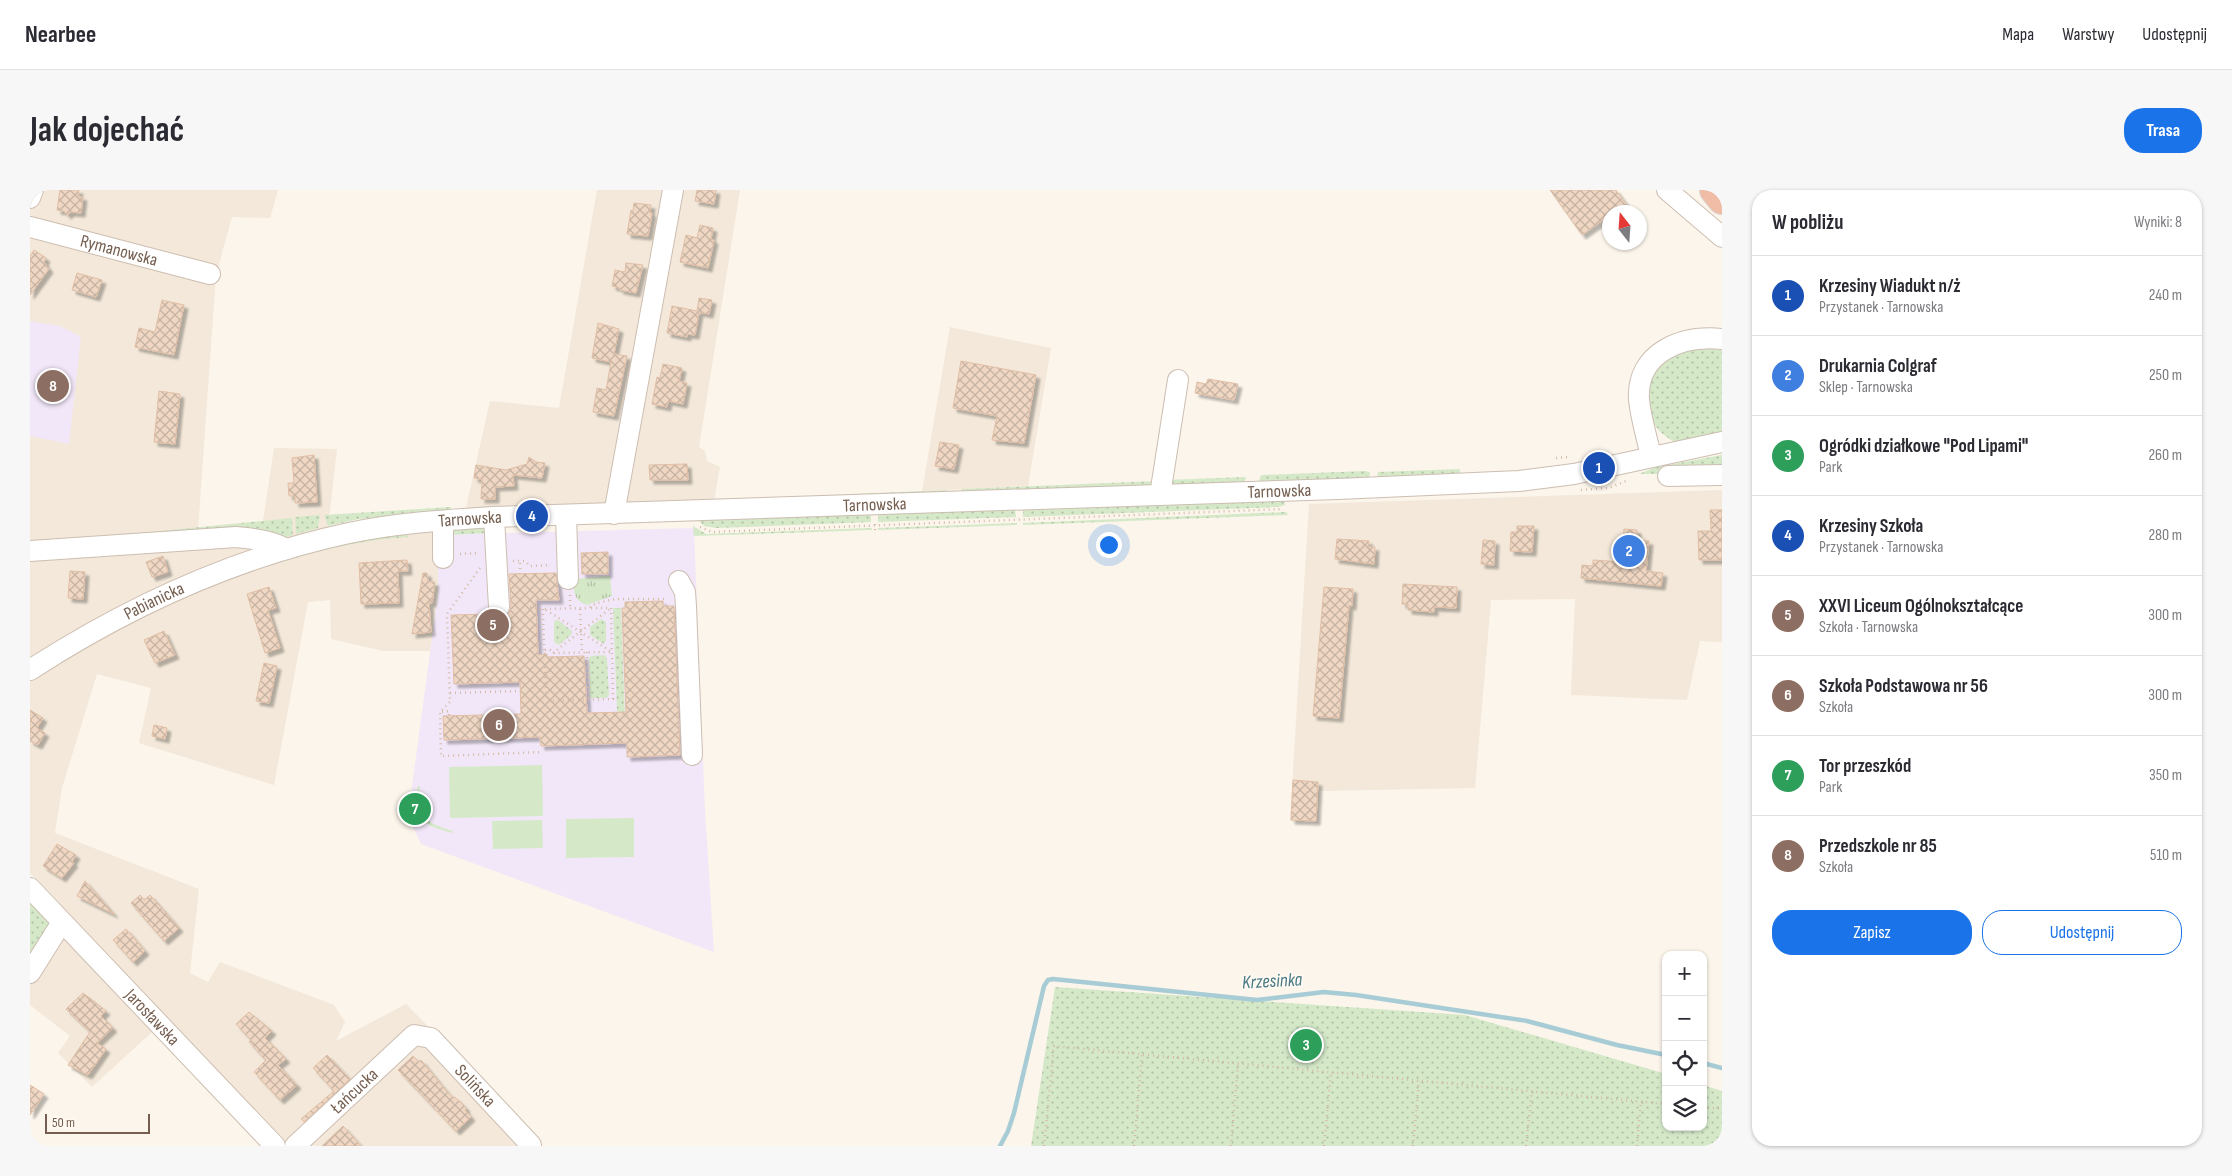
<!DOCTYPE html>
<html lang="pl">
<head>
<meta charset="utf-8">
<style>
  :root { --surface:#fff; --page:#f7f7f7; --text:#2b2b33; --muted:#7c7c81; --line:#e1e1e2; --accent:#1a73e8 }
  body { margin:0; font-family:"Sofia Sans Condensed",sans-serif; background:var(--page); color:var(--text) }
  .controls { position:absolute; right:15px; bottom:15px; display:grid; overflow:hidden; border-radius:10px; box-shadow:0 1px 4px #0004 }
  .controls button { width:45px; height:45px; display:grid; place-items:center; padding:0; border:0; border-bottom:1px solid var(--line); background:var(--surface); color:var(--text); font:25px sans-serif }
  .compass { position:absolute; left:1572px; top:15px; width:45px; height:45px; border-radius:50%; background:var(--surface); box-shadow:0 1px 4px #0004; rotate:343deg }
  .scale { position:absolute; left:15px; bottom:12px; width:105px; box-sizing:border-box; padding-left:5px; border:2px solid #755e4f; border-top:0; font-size:14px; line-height:18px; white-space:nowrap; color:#755e4f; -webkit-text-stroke:4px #fef9f1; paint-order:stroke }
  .you { position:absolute; left:1078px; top:354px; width:18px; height:18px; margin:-12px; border:4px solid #fff; border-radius:50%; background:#1a73e8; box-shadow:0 0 0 8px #1a73e833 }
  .badge { display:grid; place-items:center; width:32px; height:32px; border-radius:50%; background:var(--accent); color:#fff; font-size:16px; font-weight:700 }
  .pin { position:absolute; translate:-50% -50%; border:2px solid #fff; box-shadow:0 1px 5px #0006 }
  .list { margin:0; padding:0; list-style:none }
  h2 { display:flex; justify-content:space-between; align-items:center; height:65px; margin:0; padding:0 20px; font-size:21px }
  h2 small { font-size:16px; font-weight:400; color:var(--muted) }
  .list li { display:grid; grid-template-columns:32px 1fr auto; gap:15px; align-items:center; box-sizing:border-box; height:80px; padding:0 20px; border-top:1px solid var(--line) }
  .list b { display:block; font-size:19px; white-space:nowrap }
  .list p { margin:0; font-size:16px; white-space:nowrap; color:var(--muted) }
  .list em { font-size:16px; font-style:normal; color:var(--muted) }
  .actions { display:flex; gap:10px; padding:15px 20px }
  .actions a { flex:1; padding:11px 0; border:1px solid var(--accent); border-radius:20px; text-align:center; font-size:18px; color:var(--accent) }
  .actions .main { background:var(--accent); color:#fff }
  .icon { flex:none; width:28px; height:28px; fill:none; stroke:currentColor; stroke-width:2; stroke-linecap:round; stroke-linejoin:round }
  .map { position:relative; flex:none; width:1692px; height:956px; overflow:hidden; border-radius:20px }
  header { display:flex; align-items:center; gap:30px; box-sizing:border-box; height:70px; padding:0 25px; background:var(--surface); border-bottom:1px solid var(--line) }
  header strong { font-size:24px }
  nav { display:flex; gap:28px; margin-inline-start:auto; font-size:18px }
  .intro { display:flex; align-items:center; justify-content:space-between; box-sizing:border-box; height:120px; padding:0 30px }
  h1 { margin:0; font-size:35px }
  .button { padding:12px 22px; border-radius:20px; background:var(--accent); color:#fff; font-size:18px; font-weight:700 }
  main { display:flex; gap:30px; padding:0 30px }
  aside { flex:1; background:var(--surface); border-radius:20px; box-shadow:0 1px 4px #0004 }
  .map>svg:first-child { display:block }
</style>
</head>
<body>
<header>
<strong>Nearbee</strong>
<nav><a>Mapa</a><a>Warstwy</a><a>Udostępnij</a></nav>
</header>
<div class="intro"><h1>Jak dojechać</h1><a class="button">Trasa</a></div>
<main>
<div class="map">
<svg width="1692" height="956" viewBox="0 0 1692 956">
  <defs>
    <pattern id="grass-dots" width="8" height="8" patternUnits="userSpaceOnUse" patternTransform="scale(1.25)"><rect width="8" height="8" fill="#d5e9c9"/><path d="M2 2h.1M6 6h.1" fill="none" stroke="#b1c0a6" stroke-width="1.8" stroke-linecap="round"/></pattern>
    <pattern id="park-tufts" width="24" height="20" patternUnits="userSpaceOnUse" patternTransform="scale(1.25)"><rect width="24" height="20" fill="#d5e9c9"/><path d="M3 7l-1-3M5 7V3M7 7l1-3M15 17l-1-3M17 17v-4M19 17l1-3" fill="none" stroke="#b1c0a6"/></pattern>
    <pattern id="building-cross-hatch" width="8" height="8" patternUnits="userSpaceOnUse" patternTransform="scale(1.25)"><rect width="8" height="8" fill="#efd7c4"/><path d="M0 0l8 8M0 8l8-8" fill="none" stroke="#c6b2a2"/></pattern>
    <filter id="shadow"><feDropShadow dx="4" dy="4" stdDeviation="1" flood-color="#0004"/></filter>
  </defs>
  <rect width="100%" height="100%" fill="#fbf5eb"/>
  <!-- residential -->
  <g fill="#f3e8d9">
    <path d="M 0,0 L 248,0 L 240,28 L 202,27 L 186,85 L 168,340 L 232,337 L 244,258 L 307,259 L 298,338 L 435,322 L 460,211 L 529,218 L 567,0 L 710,0 L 669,257 L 675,261 L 677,271 L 690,277 L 684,311 L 408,334 L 408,404 L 400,461 L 353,461 L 301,449 L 300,410 L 278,412 L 244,595 L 109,553 L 121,498 L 67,484 L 32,598 L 25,643 L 169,699 L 160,783 L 178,792 L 190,772 L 304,815 L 315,832 L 306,851 L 376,814 L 509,949 L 501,956 L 234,956 L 133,832 L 62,897 L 28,863 L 40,846 L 0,815 L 0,792 L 42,727 L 6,688 L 0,684 Z"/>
    <path d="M 920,137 L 1021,158 L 998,296 L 892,301 Z"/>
    <path d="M 1692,300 L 1692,452 L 1670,451 L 1657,510 L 1541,505 L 1545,409 L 1461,410 L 1445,598 L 1290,601 L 1288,633 L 1260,631 L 1279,314 Z"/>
  </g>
  <!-- education -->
  <g fill="#f2e7f8">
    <path d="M 0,131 L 30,136 L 51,147 L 39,254 L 0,246 Z"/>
    <path d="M 664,338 L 675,622 L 684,762 L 391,654 L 378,626 L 408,404 L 408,345 Z"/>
  </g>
  <!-- grass -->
  <g fill="url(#grass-dots)">
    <path d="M 1692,156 L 1692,244 L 1646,253 C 1614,235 1618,217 1621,185 L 1645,161 Z"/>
    <path d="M 1692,265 L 1692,280 L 1632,284 L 1609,284 L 1626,277 Z"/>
    <path d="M 1430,279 L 1430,287 L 1347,290 L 1348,282 Z"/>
    <path d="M 1335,281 L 1340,282 L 1339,290 L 1228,294 L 1231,285 Z"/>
    <path d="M 1216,287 L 1214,294 L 1137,297 L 1135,290 Z"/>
    <path d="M 1127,291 L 1126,298 L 933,305 L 931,299 Z"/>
    <path d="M 917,300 L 917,305 L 693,313 L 683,310 Z"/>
    <path d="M 1254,310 L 1255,315 L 1248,317 L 993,327 L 993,318 Z"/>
    <path d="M 421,317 L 421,319 L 329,329 L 298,336 L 294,325 Z"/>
    <path d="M 985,319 L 986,327 L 848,332 L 848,320 Z"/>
    <path d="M 841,321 L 841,332 L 686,338 L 674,336 L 667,329 Z"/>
    <path d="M 1256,322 L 1258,325 L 993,335 L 993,333 Z"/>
    <path d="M 290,325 L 288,338 L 266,344 L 265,327 Z"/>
    <path d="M 262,328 L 263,345 L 251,348 L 60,348 Z"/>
    <path d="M 987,333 L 987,335 L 848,340 L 848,338 Z"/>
    <path d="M 453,335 L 461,343 L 417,345 L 417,337 Z"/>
    <path d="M 663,336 L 676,344 L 842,338 L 842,340 L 664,346 Z"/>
    <path d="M 376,341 L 378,347 C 321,350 265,367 211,385 L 279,359 Z"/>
    <path d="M 583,418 L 591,418 L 595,530 L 587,521 Z"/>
    <path d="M 571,429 L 576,432 L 576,450 L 574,454 L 560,445 L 560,437 Z"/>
    <path d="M 528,430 L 542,441 L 541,445 L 529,455 L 524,452 L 524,431 Z"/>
    <path d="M 575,465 L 577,469 L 579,505 L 576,508 L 562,508 L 560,507 L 559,468 L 561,466 Z"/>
    <path d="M 0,705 L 29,732 L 0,777 Z"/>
    <path d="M 1025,797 L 1435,825 L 1636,884 L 1636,937 L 1673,937 L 1673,895 L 1692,901 L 1692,956 L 1001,956 Z"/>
  </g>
  <!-- park -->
  <g fill="url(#park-tufts)">
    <path d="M 580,386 L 582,406 L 557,415 C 544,411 543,401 544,389 Z"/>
    <path d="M 388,596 L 390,596 L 386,620 C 397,632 408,637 423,641 L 422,643 C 410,639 389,635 384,620 C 382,614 387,602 388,596 Z"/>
  </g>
  <!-- pitch -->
  <g fill="#d5e9c9">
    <path d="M 512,575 L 513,626 L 420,628 L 419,577 Z"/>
    <path d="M 604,628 L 604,667 L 536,668 L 536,629 Z"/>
    <path d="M 512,630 L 513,658 L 463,659 L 462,631 Z"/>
  </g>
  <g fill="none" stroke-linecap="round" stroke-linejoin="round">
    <!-- stream -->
    <g stroke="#a7ccd5" stroke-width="4.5">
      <path d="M 1673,873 L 1692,878"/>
      <path d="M 970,956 L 978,941 L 984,923 L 1014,796 L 1018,790 L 1023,789 L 1227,810 L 1294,802 L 1326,805 L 1497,831 L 1587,855 L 1636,865"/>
    </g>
  </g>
  <!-- building -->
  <g fill="url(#building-cross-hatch)" stroke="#e1bea5" filter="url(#shadow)">
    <path d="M 30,0 L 49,0 L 48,6 L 53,7 L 51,23 L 41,22 L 37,25 L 34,21 L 27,20 Z"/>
    <path d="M 667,0 L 686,0 L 684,14 L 665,11 Z"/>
    <path d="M 1520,0 L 1586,0 L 1596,14 L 1583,22 L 1580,22 L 1580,25 L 1552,45 Z"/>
    <path d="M 604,13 L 621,15 L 620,23 L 622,23 L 618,46 L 597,44 L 601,20 L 603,21 Z"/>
    <path d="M 670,35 L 683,38 L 681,49 L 684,50 L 678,78 L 650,72 L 656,45 L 667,48 Z"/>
    <path d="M 4,60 L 16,68 L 14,72 L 19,79 L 0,105 L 0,66 Z"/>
    <path d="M 596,73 L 613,75 L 606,103 L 590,100 L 590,98 L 582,96 L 585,80 L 595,82 Z"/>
    <path d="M 47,83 L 72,90 L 66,107 L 42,100 Z"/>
    <path d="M 669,108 L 682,110 L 679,124 L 669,122 L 665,145 L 657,144 L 657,147 L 637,143 L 642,116 L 667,121 Z"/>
    <path d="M 132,110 L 154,115 L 144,165 L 105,157 L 109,138 L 125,142 Z"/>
    <path d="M 568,133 L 589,139 L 584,164 L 597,166 L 584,226 L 563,222 L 567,198 L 576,200 L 581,172 L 562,168 Z"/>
    <path d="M 931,171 L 1006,185 L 994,253 L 962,250 L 967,226 L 923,218 Z"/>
    <path d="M 633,174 L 652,178 L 649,191 L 657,193 L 653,214 L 638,211 L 637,217 L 622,214 L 627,187 L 630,188 Z"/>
    <path d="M 1178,189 L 1208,194 L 1204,210 L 1165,203 L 1167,192 L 1176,194 Z"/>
    <path d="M 129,201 L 150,204 L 145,254 L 124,252 Z"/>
    <path d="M 910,252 L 929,255 L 924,279 L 905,276 Z"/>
    <path d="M 284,265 L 287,312 L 265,313 L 265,306 L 259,306 L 258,293 L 264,293 L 262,268 Z"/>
    <path d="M 499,267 L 506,272 L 515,273 L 512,288 L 483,285 L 484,296 L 465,297 L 465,309 L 451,309 L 452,289 L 444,288 L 446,275 L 476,280 L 497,274 Z"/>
    <path d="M 657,274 L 658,290 L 620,290 L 619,275 Z"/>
    <path d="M 1680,320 L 1692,320 L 1692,370 L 1669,370 L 1668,341 L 1681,341 Z"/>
    <path d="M 1487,336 L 1504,336 L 1502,362 L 1480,361 L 1481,342 L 1487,342 Z"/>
    <path d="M 1594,339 L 1607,340 L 1606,350 L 1619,351 L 1616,381 L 1633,383 L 1631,396 L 1551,388 L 1552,375 L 1563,376 L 1563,370 L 1592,372 Z"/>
    <path d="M 1307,349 L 1339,351 L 1338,357 L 1345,357 L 1344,374 L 1305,369 Z"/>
    <path d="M 1453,350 L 1465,351 L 1464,375 L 1451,374 Z"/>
    <path d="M 578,362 L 578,384 L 552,384 L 551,363 Z"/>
    <path d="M 133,366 L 138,382 L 122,387 L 116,372 Z"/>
    <path d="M 377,370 L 378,381 L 368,381 L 369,413 L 331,414 L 329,373 Z"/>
    <path d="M 40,381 L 55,382 L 53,409 L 38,408 Z"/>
    <path d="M 393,383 L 397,383 L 398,392 L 405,392 L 402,413 L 399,413 L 401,442 L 382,444 Z"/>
    <path d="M 526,383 L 529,410 L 506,410 L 508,465 L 517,464 L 517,467 L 554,466 L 557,523 L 596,522 L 592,418 L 595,418 L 595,412 L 633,411 L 633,416 L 644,416 L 650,565 L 597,567 L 597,553 L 511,556 L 510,547 L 414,550 L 413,526 L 491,524 L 490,492 L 424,494 L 421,425 L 459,424 L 469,429 L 475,427 L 479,423 L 481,417 L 479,384 Z"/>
    <path d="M 1373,394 L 1427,397 L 1426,418 L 1404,417 L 1404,422 L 1378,420 L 1378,414 L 1372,414 Z"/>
    <path d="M 239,397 L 246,418 L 238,420 L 250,458 L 235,463 L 217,404 Z"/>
    <path d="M 1294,397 L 1323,399 L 1322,416 L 1319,415 L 1309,528 L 1283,526 Z"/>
    <path d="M 134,441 L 145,465 L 125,473 L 114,450 Z"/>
    <path d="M 234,473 L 247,476 L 239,513 L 226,511 Z"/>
    <path d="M 0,520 L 13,528 L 7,538 L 15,543 L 8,555 L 0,551 Z"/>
    <path d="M 124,535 L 137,538 L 135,549 L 122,546 Z"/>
    <path d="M 1263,590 L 1288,592 L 1286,631 L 1261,630 Z"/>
    <path d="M 27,654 L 46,665 L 42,672 L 44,673 L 32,688 L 13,676 Z"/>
    <path d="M 55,691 L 84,724 L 47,706 Z"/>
    <path d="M 110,705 L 114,710 L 120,705 L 149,738 L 134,751 L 101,713 Z"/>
    <path d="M 96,739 L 115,761 L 103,772 L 83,750 Z"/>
    <path d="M 53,803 L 76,821 L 71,826 L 83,838 L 67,853 L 76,859 L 58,885 L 38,875 L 60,842 L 36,819 Z"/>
    <path d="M 219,822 L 242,841 L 235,848 L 256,869 L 248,875 L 267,895 L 250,910 L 224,882 L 236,870 L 219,852 L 221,850 L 206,834 Z"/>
    <path d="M 297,865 L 320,889 L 274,932 L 271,929 L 304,901 L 283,878 Z"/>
    <path d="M 383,866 L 389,872 L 391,870 L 417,902 L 424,908 L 425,907 L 436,918 L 435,920 L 441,927 L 426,941 L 368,880 Z"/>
    <path d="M 0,895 L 14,904 L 0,925 Z"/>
    <path d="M 313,936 L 331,956 L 292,956 Z"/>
  </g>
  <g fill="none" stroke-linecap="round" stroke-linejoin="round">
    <defs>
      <g id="minor">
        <path d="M 1637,0 L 1692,47"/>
        <path d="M 0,8 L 3,0"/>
        <path id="s1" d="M 0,37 L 180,84"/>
        <path d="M 1621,266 C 1617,248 1611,229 1609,210 C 1606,162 1652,145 1692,149"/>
        <path d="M 1638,286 L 1692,285"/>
        <path d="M 1130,305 L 1148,190"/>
        <path d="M 584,324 L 643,0"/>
        <path d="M 536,325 L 538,389"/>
        <path d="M 464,327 L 469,417"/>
        <path d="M 413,331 L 413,368"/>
        <path d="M 0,361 L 206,347 C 224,349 240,350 256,359"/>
        <path d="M 649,391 L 655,402 L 656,417 L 662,565"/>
        <path id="s2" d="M 0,480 C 99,416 203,368 319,343 C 366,333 415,330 462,327 L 1308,299 L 1489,291 L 1544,284 L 1692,252"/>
        <path id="s3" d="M 0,698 L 245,956"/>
        <path d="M 0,783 L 32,732"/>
        <path id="s4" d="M 265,956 L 384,845 L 401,848 L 501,955"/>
      </g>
      <path id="highway" d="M 1684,0 L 1692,10"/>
    </defs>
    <!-- minor casing -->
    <use href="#minor" stroke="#cdbeb1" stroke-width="22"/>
    <!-- highway casing -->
    <use href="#highway" stroke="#d8d2ce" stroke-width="30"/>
    <!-- path -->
    <g stroke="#d4baa7" stroke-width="2.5" stroke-dasharray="1 4" stroke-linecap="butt">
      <path d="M 1526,268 L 1538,267"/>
      <path d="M 1551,300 L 1579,298 L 1596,291"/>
      <path d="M 845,334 L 845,340"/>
      <path d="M 670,337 L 682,342 L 1253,319"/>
      <path d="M 430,364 L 450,363"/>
      <path d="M 483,371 L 495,371 L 500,376 L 521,375"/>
      <path d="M 450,378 L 417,424 L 420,512 L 410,522 L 411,566 L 513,562"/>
      <path d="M 490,384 L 490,371"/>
      <path d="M 540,405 L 540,419"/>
      <path d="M 500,417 L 511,419 L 558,418 L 567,413 L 585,409 L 638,409"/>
      <path d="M 513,419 L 514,460"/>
      <path d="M 550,419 L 552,463"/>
      <path d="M 516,420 L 582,462"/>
      <path d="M 557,462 L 559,509"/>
      <path d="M 523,463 L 581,418"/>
      <path d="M 515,464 L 514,460 L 520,460 L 523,463 L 581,462"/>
      <path d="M 515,477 L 517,511 L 583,509 L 581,418 L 558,418"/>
      <path d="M 420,503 L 490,501"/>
      <path d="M 412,522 L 419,521 L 419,526"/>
      <path d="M 1673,917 L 1692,919"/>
      <path d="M 1014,956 L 1024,856 L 1636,914"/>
      <path d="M 1104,956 L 1112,865"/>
      <path d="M 1201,956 L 1208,874"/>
      <path d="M 1294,956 L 1301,883"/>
      <path d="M 1383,956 L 1389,891"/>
      <path d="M 1496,956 L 1502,901"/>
      <path d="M 1607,956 L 1611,912"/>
    </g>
    <!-- minor -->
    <use href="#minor" stroke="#fff" stroke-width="20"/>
    <!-- highway -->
    <use href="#highway" stroke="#f1bca6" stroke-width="28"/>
  </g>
  <g text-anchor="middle" stroke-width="4" stroke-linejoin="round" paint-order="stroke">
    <!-- street labels -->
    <g font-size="18" fill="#755e4f" stroke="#fef9f1">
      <text dy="6" stroke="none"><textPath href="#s1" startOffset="92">Rymanowska</textPath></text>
      <text dy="6" stroke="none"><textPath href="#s2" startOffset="1281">Tarnowska</textPath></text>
      <text dy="6" stroke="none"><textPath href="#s2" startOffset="876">Tarnowska</textPath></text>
      <text dy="6" stroke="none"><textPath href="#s2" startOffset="471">Tarnowska</textPath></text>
      <text dy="6" stroke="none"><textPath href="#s2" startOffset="142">Pabianicka</textPath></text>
      <text dy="6" stroke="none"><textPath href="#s3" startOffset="178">Jarosławska</textPath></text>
      <text dy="6" stroke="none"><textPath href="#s4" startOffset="245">Solińska</textPath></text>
      <text dy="6" stroke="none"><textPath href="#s4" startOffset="81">Łańcucka</textPath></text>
    </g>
    <!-- water labels -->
    <g font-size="19" font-style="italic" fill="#4a7a86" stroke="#fef9f1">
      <text transform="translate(1242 790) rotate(-3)" y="7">Krzesinka</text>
    </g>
  </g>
</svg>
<div class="controls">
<button>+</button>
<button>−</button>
<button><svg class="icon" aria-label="locate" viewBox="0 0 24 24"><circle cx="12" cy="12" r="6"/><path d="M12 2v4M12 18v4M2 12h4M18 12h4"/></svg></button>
<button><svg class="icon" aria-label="layers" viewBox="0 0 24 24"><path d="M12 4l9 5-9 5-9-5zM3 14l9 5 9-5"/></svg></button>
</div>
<svg class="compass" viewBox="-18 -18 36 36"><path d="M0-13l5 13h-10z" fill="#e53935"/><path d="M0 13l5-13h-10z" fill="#7c7c81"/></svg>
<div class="scale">50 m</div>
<div class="you"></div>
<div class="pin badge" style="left:1569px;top:278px;background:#1a4fb4">1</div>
<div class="pin badge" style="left:1599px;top:361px;background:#3f7fe0">2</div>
<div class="pin badge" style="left:1276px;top:855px;background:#2e9e5b">3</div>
<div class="pin badge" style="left:502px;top:326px;background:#1a4fb4">4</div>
<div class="pin badge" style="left:463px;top:435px;background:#8d6e63">5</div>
<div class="pin badge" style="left:469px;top:535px;background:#8d6e63">6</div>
<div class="pin badge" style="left:385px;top:619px;background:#2e9e5b">7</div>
<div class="pin badge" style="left:23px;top:196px;background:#8d6e63">8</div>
</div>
<aside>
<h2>W pobliżu<small>Wyniki: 8</small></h2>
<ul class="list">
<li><span class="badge" style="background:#1a4fb4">1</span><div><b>Krzesiny Wiadukt n/ż</b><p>Przystanek · Tarnowska</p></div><em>240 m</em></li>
<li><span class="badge" style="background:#3f7fe0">2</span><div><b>Drukarnia Colgraf</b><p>Sklep · Tarnowska</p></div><em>250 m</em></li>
<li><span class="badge" style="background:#2e9e5b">3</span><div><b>Ogródki działkowe &quot;Pod Lipami&quot;</b><p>Park</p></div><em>260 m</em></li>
<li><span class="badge" style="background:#1a4fb4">4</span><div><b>Krzesiny Szkoła</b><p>Przystanek · Tarnowska</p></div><em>280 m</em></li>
<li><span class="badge" style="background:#8d6e63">5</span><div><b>XXVI Liceum Ogólnokształcące</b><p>Szkoła · Tarnowska</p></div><em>300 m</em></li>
<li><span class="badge" style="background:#8d6e63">6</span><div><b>Szkoła Podstawowa nr 56</b><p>Szkoła</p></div><em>300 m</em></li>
<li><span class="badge" style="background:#2e9e5b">7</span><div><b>Tor przeszkód</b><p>Park</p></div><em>350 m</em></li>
<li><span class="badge" style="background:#8d6e63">8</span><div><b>Przedszkole nr 85</b><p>Szkoła</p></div><em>510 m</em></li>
</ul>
<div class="actions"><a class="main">Zapisz</a><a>Udostępnij</a></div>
</aside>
</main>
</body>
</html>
